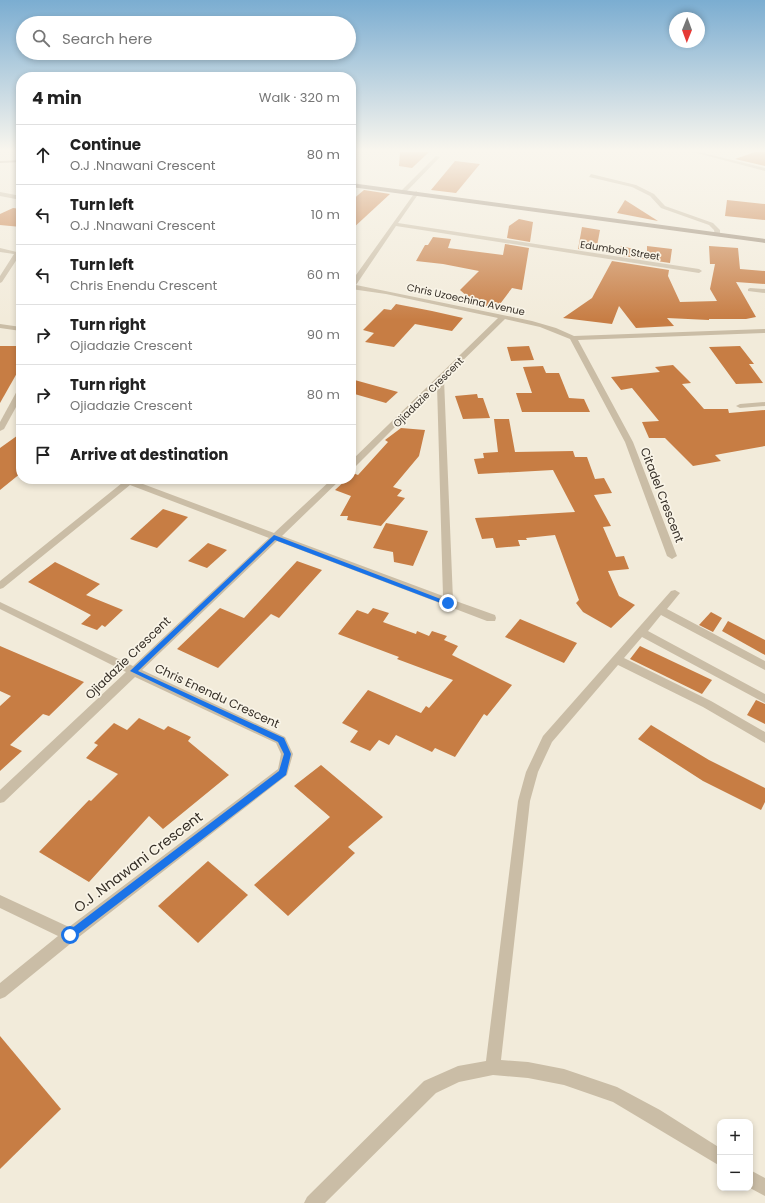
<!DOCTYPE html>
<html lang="en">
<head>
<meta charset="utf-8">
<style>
  :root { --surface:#fff; --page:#f2f2f2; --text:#222; --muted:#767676; --line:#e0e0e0 }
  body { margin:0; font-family:Poppins,sans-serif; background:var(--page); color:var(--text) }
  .controls { position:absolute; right:12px; bottom:12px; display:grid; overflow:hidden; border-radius:8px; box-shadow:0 2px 6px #0003 }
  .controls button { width:36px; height:36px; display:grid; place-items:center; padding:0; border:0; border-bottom:1px solid var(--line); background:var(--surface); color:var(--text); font:20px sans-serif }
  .compass { position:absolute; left:669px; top:12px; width:36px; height:36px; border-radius:50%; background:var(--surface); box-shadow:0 2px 6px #0003; rotate:181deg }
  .stop { position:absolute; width:12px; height:12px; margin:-9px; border:3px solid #1a73e8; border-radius:50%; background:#fff }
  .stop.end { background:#1a73e8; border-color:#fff; box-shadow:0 1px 4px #0008 }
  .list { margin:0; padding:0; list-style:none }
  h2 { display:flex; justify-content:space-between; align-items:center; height:52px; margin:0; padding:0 16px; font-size:17px }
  h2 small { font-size:13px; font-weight:400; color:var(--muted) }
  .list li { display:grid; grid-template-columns:26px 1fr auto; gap:12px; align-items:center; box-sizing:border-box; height:60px; padding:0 16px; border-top:1px solid var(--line) }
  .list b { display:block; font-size:15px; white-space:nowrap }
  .list p { margin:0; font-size:13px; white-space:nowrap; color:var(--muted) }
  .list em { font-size:13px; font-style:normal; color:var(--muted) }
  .icon { flex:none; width:22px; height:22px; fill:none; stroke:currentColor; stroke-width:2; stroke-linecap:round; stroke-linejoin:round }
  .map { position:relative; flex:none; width:765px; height:1203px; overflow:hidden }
  .search { position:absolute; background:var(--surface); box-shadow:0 2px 6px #0003; left:16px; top:16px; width:340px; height:44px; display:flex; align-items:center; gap:10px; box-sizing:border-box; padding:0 14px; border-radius:22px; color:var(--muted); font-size:15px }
  .panel { position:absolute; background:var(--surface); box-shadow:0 2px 6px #0003; left:16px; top:72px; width:340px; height:412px; border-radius:16px }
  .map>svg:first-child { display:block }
</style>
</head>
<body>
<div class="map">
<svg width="765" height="1203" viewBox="0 0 765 1203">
  <rect width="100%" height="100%" fill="#f2ebda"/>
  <!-- building -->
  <g fill="#c77d44">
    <path d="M 400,152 L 429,152 L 412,168 L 399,166 Z"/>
    <path d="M 755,152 L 765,152 L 765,166 L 735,159 Z"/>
    <path d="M 455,161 L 480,164 L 456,193 L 431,190 Z"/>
    <path d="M 364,190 L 390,194 L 351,230 L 351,201 Z"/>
    <path d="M 625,200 L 658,221 L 617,213 Z"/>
    <path d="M 727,200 L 765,204 L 765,220 L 725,216 Z"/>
    <path d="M 13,208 L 21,209 L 21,227 L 0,225 L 0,214 Z"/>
    <path d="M 519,219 L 533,222 L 530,242 L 507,238 L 509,226 Z"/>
    <path d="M 582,227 L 600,230 L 596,251 L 578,249 Z"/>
    <path d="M 433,237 L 451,239 L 448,248 L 503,255 L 505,244 L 529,248 L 522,290 L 512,288 L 497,308 L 476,304 L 460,290 L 479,271 L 443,264 L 416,261 L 425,245 L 428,245 Z"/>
    <path d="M 621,246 L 647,252 L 647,246 L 672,249 L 670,263 L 616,255 Z"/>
    <path d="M 709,246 L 738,248 L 740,269 L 765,271 L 765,284 L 736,282 L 756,317 L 746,319 L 709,319 L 709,320 L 667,318 L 674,326 L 636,328 L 619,306 L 612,324 L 563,318 L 592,298 L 612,261 L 669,270 L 668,276 L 680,302 L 717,301 L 710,289 L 715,264 L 710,264 Z"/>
    <path d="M 396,304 L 432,311 L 463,318 L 452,331 L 415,324 L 394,347 L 365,342 L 374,333 L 363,330 L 384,309 L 391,310 Z"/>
    <path d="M 0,346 L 21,346 L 21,366 L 0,403 Z"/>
    <path d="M 529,346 L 534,360 L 511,361 L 507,347 Z"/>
    <path d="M 740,346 L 754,364 L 749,364 L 763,383 L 736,384 L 709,347 Z"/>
    <path d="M 673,365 L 691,383 L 682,384 L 704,409 L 728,409 L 729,413 L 765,410 L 765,446 L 715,455 L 721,461 L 693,466 L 665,438 L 649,438 L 642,422 L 659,421 L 632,388 L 621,390 L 611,377 L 660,372 L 655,367 Z"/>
    <path d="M 543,366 L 546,373 L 559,373 L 569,398 L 584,399 L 590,412 L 522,412 L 516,393 L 532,393 L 523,367 Z"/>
    <path d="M 351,379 L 398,392 L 386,403 L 351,393 Z"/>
    <path d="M 477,394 L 478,398 L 483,398 L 490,418 L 463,419 L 455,396 Z"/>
    <path d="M 494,419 L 509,419 L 515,452 L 573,451 L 575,457 L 587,457 L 595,479 L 604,478 L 612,493 L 594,495 L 611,526 L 603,527 L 616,557 L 624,556 L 629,569 L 608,571 L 619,596 L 635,605 L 611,628 L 583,612 L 576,603 L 579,600 L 555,535 L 526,538 L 527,540 L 518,540 L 520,546 L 496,548 L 493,538 L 482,539 L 475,518 L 575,512 L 553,470 L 478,474 L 474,459 L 484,458 L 483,453 L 498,452 Z"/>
    <path d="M 401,428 L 425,430 L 419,456 L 393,487 L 402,490 L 397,496 L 405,498 L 381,526 L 347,520 L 348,516 L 340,516 L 351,496 L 335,490 L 347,479 L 351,479 L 353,473 L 358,475 L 388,442 L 385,440 Z"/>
    <path d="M 21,433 L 21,473 L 0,490 L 0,448 Z"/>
    <path d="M 163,509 L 188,517 L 157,548 L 130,539 Z"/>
    <path d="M 386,523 L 428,531 L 413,566 L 394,562 L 393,552 L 373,548 Z"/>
    <path d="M 208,543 L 227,550 L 207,568 L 188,561 Z"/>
    <path d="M 297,561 L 322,570 L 279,618 L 271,614 L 218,668 L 177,649 L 220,608 L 244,618 Z"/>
    <path d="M 55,562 L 100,584 L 86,595 L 123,610 L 105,627 L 102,625 L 97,630 L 81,624 L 91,615 L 28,582 Z"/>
    <path d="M 373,608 L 389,613 L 383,622 L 416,634 L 417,631 L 429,636 L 432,631 L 447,636 L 444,640 L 458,646 L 452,655 L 512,685 L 487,716 L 484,714 L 455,757 L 435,748 L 432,752 L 396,735 L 389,745 L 379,740 L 370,751 L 350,742 L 358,731 L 342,723 L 368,690 L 421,713 L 426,706 L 429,708 L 453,680 L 397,659 L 399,657 L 338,634 L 357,610 L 368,614 Z"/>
    <path d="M 711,612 L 722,618 L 713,632 L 699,625 Z"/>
    <path d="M 520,619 L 577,643 L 564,663 L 505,637 Z"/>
    <path d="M 728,621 L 765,640 L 765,655 L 722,631 Z"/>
    <path d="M 0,646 L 84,682 L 49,716 L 43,714 L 10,745 L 22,751 L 0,771 L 0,706 L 11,696 L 0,691 Z"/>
    <path d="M 640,646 L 712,680 L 702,694 L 630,659 Z"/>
    <path d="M 756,700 L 765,704 L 765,724 L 747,715 Z"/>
    <path d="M 139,718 L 164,730 L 168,726 L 191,737 L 188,741 L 229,775 L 163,829 L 149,816 L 89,882 L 39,852 L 89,800 L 91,801 L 118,774 L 86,758 L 98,745 L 94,743 L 114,723 L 127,730 Z"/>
    <path d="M 651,725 L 709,760 L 765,788 L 765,802 L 761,810 L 703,781 L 638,739 Z"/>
    <path d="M 321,765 L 383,817 L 348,847 L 355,853 L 288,916 L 254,885 L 330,817 L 294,786 Z"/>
    <path d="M 208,861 L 248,895 L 198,943 L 158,906 Z"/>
    <path d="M 0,1036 L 61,1109 L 0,1169 Z"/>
  </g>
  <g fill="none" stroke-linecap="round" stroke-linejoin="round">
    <!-- street -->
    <g fill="#cabda6" fill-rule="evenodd">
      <path d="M 693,152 L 699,152 L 765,168 L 765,171 Z"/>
      <path d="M 436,156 L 440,157 L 406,192 L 402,192 L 402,190 Z"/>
      <path d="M 591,174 L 636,185 L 654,194 L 665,206 L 713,223 L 720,230 L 720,235 L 715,236 L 714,230 L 709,225 L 661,208 L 650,196 L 632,187 L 589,177 Z"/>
      <path d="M 416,191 L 419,193 L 398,223 L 699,269 L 702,271 L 699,273 L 396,226 L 356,285 L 532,321 L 556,328 L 574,336 L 765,329 L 765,333 L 578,340 L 633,442 L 677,556 L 672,559 L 667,556 L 625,442 L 570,339 L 540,327 L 505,319 L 444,379 L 453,600 L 495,615 L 496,618 L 495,621 L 487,621 L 277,541 L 142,670 L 285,737 L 293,754 L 287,775 L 75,940 L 5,997 L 0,999 L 0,983 L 58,936 L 0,908 L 0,895 L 69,927 L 278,769 L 281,754 L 276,743 L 135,677 L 4,802 L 0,803 L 0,790 L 126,672 L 0,609 L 0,602 L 133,666 L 269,538 L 130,485 L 3,588 L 0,589 L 0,581 L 127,479 L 136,479 L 135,481 L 274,533 L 332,479 L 341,479 L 282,536 L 443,596 L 437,385 L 354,468 L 351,469 L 351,461 L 498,318 L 386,294 L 351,289 L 351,282 Z"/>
      <path d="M 0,192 L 21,196 L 21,200 L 0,196 Z"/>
      <path d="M 0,248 L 21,253 L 2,282 L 0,283 L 0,276 L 14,254 L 0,252 Z"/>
      <path d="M 750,288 L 765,289 L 765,293 L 748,291 L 748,289 Z"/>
      <path d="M 0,324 L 21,327 L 21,331 L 0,328 Z"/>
      <path d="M 18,389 L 21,389 L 21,398 L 4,429 L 0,431 L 0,422 Z"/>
      <path d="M 765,402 L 765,406 L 740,408 L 736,406 L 740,404 Z"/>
      <path d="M 675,590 L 680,593 L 667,609 L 765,661 L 765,670 L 661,615 L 648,631 L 765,694 L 765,703 L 642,637 L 624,658 L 711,701 L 765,732 L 765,743 L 703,707 L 618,665 L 552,742 L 538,772 L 530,801 L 501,1060 L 528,1062 L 564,1069 L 617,1087 L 660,1110 L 720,1148 L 720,1166 L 613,1102 L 564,1085 L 528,1078 L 493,1075 L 459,1082 L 436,1093 L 325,1203 L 304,1203 L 307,1197 L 424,1081 L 458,1066 L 486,1061 L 518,801 L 526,772 L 543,736 L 671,591 Z"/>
      <path d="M 750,1170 L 765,1178 L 765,1196 L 750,1188 Z"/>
    </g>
    <!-- secondary -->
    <g fill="#9d8d78" fill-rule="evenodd">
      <path d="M 21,160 L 21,162 L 0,163 L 0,161 Z"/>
      <path d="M 351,183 L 765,239 L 765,243 L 351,187 Z"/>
    </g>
  </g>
  <!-- sky -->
  <linearGradient id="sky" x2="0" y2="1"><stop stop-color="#7badd1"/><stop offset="0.47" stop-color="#f9f6ee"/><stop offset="1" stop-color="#f9f6ee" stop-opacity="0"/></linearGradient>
  <rect width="765" height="320" fill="url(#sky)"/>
  <!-- route -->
  <path fill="#1a73e8" d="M 274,535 L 451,603 L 446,605 L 275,540 L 138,671 L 284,738 L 291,754 L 286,775 L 73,938 L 67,938 L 67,932 L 279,771 L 284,754 L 278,742 L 130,671 Z"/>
  <g text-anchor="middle" stroke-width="3.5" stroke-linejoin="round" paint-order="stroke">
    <!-- far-street labels -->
    <g font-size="10" fill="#362f27" stroke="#f9f4e7">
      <text transform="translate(620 250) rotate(9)" y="4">Edumbah Street</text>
      <text transform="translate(466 299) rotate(12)" y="4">Chris Uzoechina Avenue</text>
      <text transform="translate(428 392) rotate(-45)" y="4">Ojiadazie Crescent</text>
    </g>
    <!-- street labels -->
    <g font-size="12" fill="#362f27" stroke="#f9f4e7">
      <text transform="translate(662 495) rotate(69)" y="4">Citadel Crescent</text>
      <text transform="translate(128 658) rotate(-44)" y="4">Ojiadazie Crescent</text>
      <text transform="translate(217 696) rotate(25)" y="4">Chris Enendu Crescent</text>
    </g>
    <!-- near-street labels -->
    <g font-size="14" fill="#362f27" stroke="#f9f4e7">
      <text transform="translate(138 862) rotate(-37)" y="5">O.J .Nnawani Crescent</text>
    </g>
  </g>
</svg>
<div class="controls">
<button>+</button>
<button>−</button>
</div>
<svg class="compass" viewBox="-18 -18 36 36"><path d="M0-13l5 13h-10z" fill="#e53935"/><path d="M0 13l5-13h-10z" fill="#767676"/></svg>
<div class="stop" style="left:70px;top:935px"></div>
<div class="stop end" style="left:448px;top:603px"></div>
<div class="search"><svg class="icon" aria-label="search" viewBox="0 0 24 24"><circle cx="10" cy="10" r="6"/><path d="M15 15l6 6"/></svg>Search here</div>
<section class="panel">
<h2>4 min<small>Walk · 320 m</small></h2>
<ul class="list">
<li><svg class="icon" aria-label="ahead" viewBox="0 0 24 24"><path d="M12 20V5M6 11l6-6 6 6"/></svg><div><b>Continue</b><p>O.J .Nnawani Crescent</p></div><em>80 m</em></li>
<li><svg class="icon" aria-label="left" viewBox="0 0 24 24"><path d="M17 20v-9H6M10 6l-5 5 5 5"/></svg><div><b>Turn left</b><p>O.J .Nnawani Crescent</p></div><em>10 m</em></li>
<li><svg class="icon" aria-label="left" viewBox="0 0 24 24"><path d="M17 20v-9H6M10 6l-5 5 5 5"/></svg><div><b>Turn left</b><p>Chris Enendu Crescent</p></div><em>60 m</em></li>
<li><svg class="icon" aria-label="right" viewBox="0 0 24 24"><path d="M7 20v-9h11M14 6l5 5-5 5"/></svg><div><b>Turn right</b><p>Ojiadazie Crescent</p></div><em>90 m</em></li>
<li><svg class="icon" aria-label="right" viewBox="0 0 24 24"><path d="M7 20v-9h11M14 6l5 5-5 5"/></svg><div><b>Turn right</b><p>Ojiadazie Crescent</p></div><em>80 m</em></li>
<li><svg class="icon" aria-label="arrive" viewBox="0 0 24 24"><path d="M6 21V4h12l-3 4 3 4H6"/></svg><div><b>Arrive at destination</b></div></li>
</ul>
</section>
</div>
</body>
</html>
